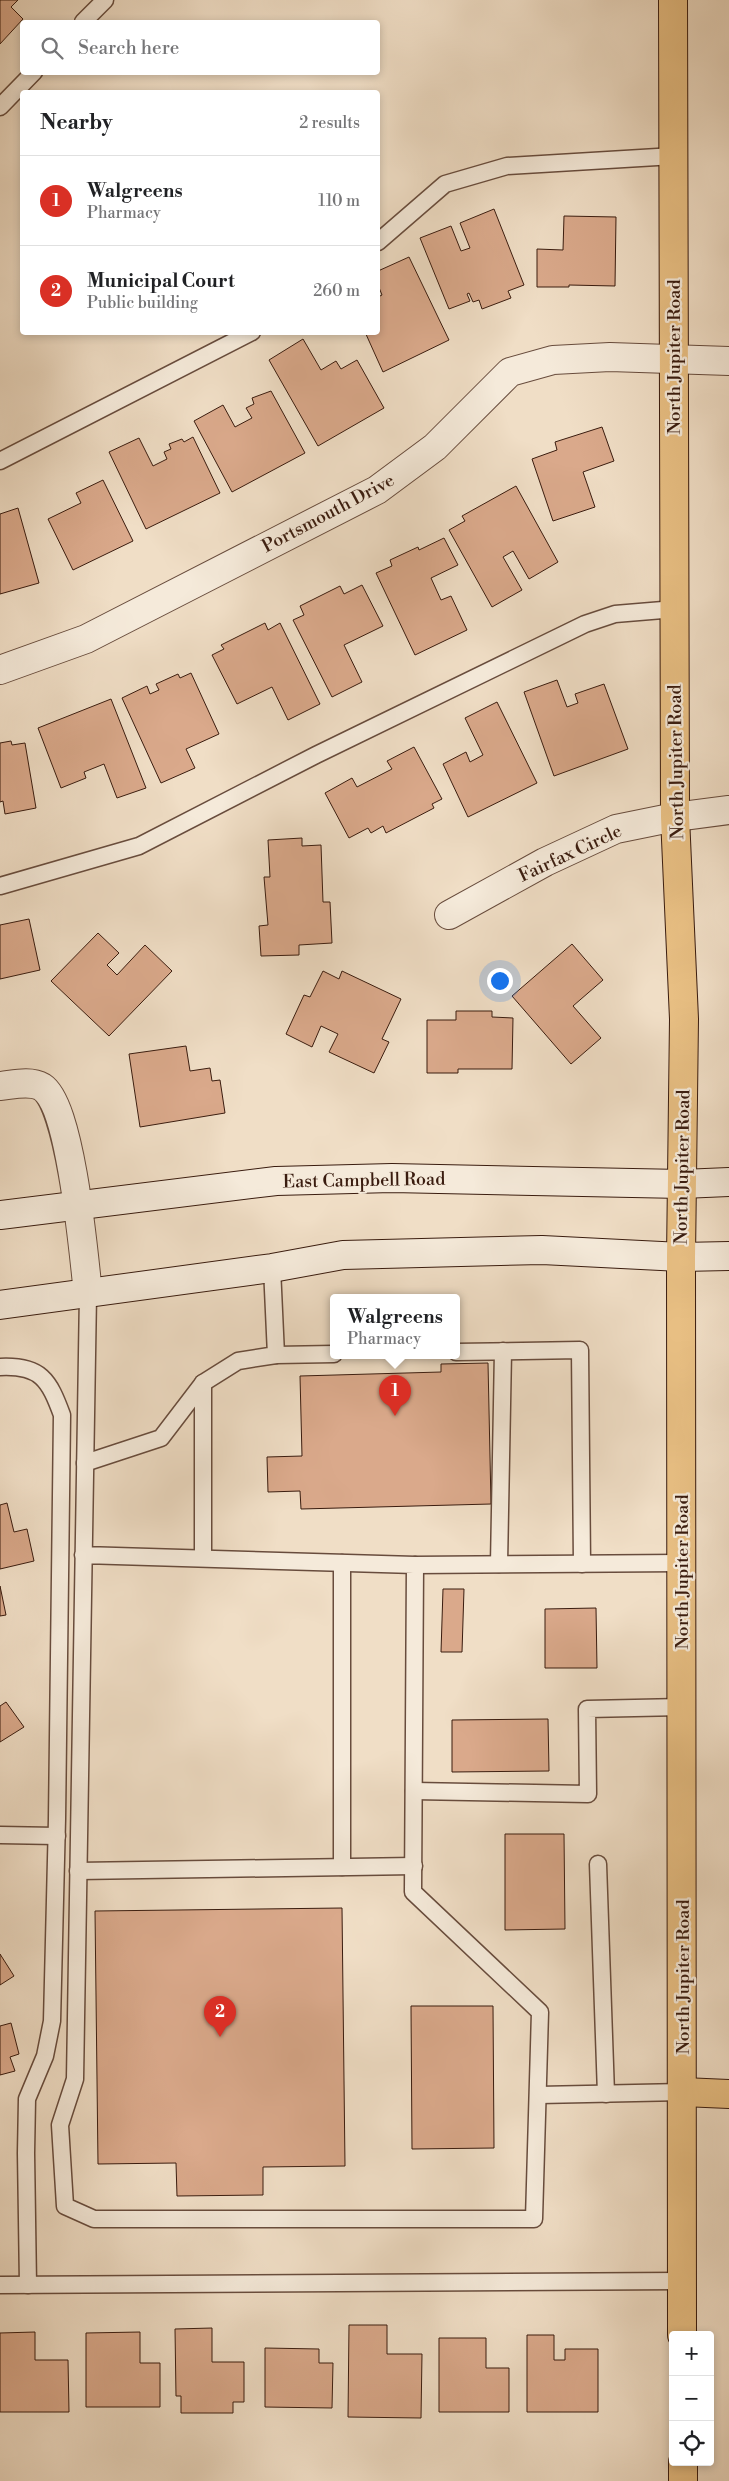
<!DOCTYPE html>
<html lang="en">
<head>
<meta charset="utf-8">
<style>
  :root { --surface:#fff; --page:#f2f2f2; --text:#202124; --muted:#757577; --line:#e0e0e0; --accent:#d93025 }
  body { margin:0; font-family:"Libre Bodoni",serif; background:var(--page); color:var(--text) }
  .controls { position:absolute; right:15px; bottom:15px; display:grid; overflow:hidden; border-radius:5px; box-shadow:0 2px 8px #0003 }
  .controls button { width:45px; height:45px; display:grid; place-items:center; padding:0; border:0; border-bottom:1px solid var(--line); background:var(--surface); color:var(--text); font:25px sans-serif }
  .you { position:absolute; left:499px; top:980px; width:18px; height:18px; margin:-12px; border:4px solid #fff; border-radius:50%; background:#1a73e8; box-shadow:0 0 0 8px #1a73e833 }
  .badge { display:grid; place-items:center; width:32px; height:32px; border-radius:50%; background:var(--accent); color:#fff; font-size:16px; font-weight:700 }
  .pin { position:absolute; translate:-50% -41px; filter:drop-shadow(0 1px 2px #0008) }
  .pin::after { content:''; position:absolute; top:26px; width:18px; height:15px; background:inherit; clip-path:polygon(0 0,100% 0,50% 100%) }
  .popup { position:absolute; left:330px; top:1294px; width:130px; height:65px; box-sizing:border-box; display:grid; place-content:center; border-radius:5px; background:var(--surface); filter:drop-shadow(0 1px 4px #0005); font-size:16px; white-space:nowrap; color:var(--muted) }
  .popup b { font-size:19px; color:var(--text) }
  .popup::after { content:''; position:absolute; left:50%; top:100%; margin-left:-10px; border:10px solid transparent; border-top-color:var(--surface) }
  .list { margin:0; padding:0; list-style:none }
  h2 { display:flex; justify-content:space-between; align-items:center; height:65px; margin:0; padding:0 20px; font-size:21px }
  h2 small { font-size:16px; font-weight:400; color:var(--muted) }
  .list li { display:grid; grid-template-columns:32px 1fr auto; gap:15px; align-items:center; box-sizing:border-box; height:90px; padding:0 20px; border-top:1px solid var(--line) }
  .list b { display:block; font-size:19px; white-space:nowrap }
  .list p { margin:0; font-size:16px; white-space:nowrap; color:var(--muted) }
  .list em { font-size:16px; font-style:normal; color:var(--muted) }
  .icon { flex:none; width:28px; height:28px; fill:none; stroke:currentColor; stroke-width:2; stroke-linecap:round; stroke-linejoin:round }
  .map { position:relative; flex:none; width:729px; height:2481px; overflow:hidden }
  .search { position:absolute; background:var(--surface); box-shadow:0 2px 8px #0003; left:20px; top:20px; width:360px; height:55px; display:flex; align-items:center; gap:12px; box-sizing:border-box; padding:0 18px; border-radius:5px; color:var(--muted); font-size:19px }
  .panel { position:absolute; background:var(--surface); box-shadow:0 2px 8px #0003; left:20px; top:90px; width:360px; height:245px; border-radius:5px }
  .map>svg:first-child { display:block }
</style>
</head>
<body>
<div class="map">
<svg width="729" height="2481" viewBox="0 0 729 2481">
  <rect width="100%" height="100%" fill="#f0dec6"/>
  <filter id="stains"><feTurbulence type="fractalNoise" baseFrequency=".004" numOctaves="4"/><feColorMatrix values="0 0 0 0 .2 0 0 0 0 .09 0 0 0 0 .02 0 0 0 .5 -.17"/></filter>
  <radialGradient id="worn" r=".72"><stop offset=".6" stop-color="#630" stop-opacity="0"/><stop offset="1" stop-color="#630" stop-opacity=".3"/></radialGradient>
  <!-- building -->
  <g fill="#daa98b" stroke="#3a1c0f">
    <path d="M 0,0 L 18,0 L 11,7 L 23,19 L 0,44 Z"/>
    <path d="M 494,209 L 524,285 L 508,291 L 511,298 L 482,309 L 479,300 L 473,302 L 469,293 L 467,294 L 470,301 L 449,309 L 420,238 L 451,226 L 461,251 L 470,248 L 460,223 Z"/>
    <path d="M 564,216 L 616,217 L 615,286 L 569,285 L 569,287 L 537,287 L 537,249 L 563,250 Z"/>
    <path d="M 409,257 L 449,340 L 383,372 L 365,332 L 378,332 L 378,297 L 382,295 L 378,285 L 378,271 Z"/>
    <path d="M 303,339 L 321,370 L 336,361 L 341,369 L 357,360 L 384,408 L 318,446 L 269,360 Z"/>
    <path d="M 271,391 L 305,453 L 232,492 L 194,421 L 223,405 L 235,427 L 252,418 L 246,408 L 254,404 L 252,398 Z"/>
    <path d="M 602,427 L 614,461 L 583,472 L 595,507 L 553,521 L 532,459 L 557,450 L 555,442 Z"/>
    <path d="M 193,437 L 220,493 L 146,529 L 109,452 L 139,438 L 153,466 L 167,459 L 164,452 L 171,449 L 169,444 L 182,439 L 184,442 Z"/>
    <path d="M 103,480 L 133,541 L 73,570 L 48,519 L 81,503 L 76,493 Z"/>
    <path d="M 516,486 L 558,562 L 529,579 L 513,551 L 503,557 L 522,590 L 492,607 L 449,530 L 465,521 L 462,516 Z"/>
    <path d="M 18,508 L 39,583 L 0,594 L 0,514 Z"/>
    <path d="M 444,538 L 458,565 L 431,578 L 441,600 L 451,596 L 467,630 L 415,655 L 376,573 L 392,566 L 390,560 L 418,547 L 419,550 Z"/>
    <path d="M 362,585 L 383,626 L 344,645 L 362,682 L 332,697 L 293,620 L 304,615 L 300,606 L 340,586 L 344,594 Z"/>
    <path d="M 265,623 L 268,630 L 280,623 L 320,704 L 288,720 L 272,687 L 237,704 L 212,655 L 224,649 L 221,645 Z"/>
    <path d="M 191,673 L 219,734 L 186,749 L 195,768 L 161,783 L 122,698 L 147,686 L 150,694 L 159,690 L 156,684 L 178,674 L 180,678 Z"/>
    <path d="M 557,680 L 567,707 L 578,703 L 575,694 L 604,684 L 628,749 L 554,776 L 524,692 Z"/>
    <path d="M 111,699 L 146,788 L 117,798 L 104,764 L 84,772 L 86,778 L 61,788 L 38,728 Z"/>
    <path d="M 497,702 L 537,783 L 468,817 L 443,764 L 466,752 L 470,762 L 483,755 L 465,718 Z"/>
    <path d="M 11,741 L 12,745 L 25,743 L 36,808 L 5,814 L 3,801 L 0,802 L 0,743 Z"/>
    <path d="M 414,747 L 442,799 L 432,804 L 434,808 L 386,833 L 383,826 L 371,833 L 368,828 L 349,838 L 325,793 L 352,778 L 357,787 L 392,769 L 387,761 Z"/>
    <path d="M 302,838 L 302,846 L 321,845 L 323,902 L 330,902 L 332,943 L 299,945 L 299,955 L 261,956 L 259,926 L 268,925 L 264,877 L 270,877 L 268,840 Z"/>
    <path d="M 29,919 L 40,970 L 0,979 L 0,925 Z"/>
    <path d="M 98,933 L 119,953 L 107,965 L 117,975 L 145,945 L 172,971 L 109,1036 L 51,981 Z"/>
    <path d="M 572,944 L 603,980 L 573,1006 L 601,1038 L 571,1064 L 512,996 Z"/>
    <path d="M 323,971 L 339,979 L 342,971 L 401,999 L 382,1039 L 389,1042 L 374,1073 L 329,1052 L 338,1034 L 321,1026 L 312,1047 L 286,1034 L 304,995 L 310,997 Z"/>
    <path d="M 456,1011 L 492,1011 L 492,1017 L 513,1018 L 512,1069 L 458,1069 L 458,1073 L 427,1073 L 427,1020 L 456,1020 Z"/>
    <path d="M 186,1046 L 190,1071 L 210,1068 L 212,1081 L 220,1080 L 225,1113 L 140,1127 L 129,1054 Z"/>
    <path d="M 488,1363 L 491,1504 L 301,1509 L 300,1491 L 268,1492 L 267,1457 L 302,1456 L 300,1376 L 441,1372 L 441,1364 Z"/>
    <path d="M 7,1503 L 14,1532 L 27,1529 L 34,1561 L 0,1569 L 0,1505 Z"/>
    <path d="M 0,1586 L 6,1615 L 0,1616 Z"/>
    <path d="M 443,1589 L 464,1589 L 462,1652 L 441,1652 Z"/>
    <path d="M 596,1608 L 597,1668 L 545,1668 L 545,1609 Z"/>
    <path d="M 6,1702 L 24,1727 L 0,1742 L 0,1706 Z"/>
    <path d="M 548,1719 L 549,1771 L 452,1772 L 452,1720 Z"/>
    <path d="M 505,1834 L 564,1834 L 565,1929 L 505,1930 Z"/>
    <path d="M 342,1908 L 345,2166 L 263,2167 L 263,2195 L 177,2196 L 176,2163 L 98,2164 L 95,1911 Z"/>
    <path d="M 0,1954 L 14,1976 L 0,1985 Z"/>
    <path d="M 411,2006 L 493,2006 L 494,2148 L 412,2149 Z"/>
    <path d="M 11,2023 L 19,2054 L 10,2057 L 15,2071 L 0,2075 L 0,2026 Z"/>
    <path d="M 349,2325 L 387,2325 L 387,2354 L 422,2354 L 421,2418 L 348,2417 Z"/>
    <path d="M 212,2328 L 212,2362 L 244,2362 L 244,2402 L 233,2402 L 233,2413 L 181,2413 L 181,2396 L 176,2396 L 175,2329 Z"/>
    <path d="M 35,2332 L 35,2360 L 68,2360 L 69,2412 L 0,2412 L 0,2333 Z"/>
    <path d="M 140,2332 L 140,2363 L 160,2363 L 160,2407 L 86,2407 L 86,2333 Z"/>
    <path d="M 527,2335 L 554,2335 L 554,2360 L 565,2360 L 565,2349 L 598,2349 L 598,2412 L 527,2412 Z"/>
    <path d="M 439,2338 L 486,2338 L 486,2368 L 509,2368 L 509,2412 L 439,2412 Z"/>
    <path d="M 265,2348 L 319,2349 L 319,2363 L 333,2363 L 332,2408 L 265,2407 Z"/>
  </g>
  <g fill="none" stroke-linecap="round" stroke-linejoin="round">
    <defs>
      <g id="lane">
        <path d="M 83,22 L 105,0"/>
        <path d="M 0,107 L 34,72"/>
        <path d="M 378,242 L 445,184 L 507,166 L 674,156"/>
        <path d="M 0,461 L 252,332"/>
        <path d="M 0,886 L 139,846 L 316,755 L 585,624 L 615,614 L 675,609"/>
        <path d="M 456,1352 L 580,1350 L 582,1564"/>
        <path d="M 276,1355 L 334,1354"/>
        <path d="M 0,1367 C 41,1365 49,1380 62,1415 L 57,1819 L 52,2021 L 45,2056 L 27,2099 L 26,2153 L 28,2285"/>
        <path d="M 203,1383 L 203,1558"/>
        <path d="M 85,1463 L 161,1438 L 203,1383 L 238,1361 L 276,1355 L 272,1268"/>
        <path d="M 83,1555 L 415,1565 L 413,1892 L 540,2012 L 534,2219 L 94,2219 L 65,2206 L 60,2125 L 75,2079 L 88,1294"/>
        <path d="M 342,1563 L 342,1867"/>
        <path d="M 499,1564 L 503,1351"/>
        <path d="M 415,1565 L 681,1563"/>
        <path d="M 414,1791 L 588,1794 L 587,1709 L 682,1707"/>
        <path d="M 0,1835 L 57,1836"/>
        <path d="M 598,1864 L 606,2094"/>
        <path d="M 78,1871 L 414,1866"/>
        <path d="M 539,2095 L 683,2092"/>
        <path d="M 0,2285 L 682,2281"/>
      </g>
      <g id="street">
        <path d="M 0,670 L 86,639 L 377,490 L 435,447 L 510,372 L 553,360 L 610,357 L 729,361"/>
        <path d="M 449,915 L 545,862 L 616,829 L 675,817 L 729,810"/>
        <path d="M 0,1086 C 12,1085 30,1080 42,1087 C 71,1106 84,1256 88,1294"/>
      </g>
      <g id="secondary">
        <path d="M 0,1215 L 276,1181 L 392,1178 L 682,1184 L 729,1182"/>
        <path d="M 0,1305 L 272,1268 L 343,1255 L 542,1250 L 681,1257 L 729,1256"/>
      </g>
      <g id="primary">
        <path d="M 673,0 L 675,817 L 684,1019 L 681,1257 L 682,2335"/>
        <path d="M 683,2092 L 729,2094"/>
        <path d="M 683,2462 L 683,2481"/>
      </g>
    </defs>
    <!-- lane casing -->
    <use href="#lane" stroke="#684c3d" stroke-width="19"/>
    <!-- street casing -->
    <use href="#street" stroke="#684c3d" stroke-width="30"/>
    <!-- secondary casing -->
    <use href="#secondary" stroke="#3a1c0f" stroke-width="30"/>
    <!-- primary casing -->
    <use href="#primary" stroke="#3a1c0f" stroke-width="30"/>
    <!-- lane -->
    <use href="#lane" stroke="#f5eada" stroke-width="16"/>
    <!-- street -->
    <use href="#street" stroke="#f5eada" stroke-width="28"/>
    <!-- secondary -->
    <use href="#secondary" stroke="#f5eada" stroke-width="28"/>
    <!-- primary -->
    <use href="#primary" stroke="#e8bf83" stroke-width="28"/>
  </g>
  <g text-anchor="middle" stroke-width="4.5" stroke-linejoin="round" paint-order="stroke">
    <!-- street labels -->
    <g font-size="18" fill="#3a1c0f" stroke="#f5eada">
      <text transform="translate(674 357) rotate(-90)" y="6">North Jupiter Road</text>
      <text transform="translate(328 513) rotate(-28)" y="6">Portsmouth Drive</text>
      <text transform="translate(676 762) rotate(-91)" y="6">North Jupiter Road</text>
      <text transform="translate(570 853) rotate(-25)" y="6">Fairfax Circle</text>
      <text transform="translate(682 1167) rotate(-89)" y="6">North Jupiter Road</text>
      <text transform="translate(364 1180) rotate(-1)" y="6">East Campbell Road</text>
      <text transform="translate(682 1572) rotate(-90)" y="6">North Jupiter Road</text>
      <text transform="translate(683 1977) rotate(-90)" y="6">North Jupiter Road</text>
    </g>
  </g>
  <rect width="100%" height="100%" filter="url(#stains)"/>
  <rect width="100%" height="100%" fill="url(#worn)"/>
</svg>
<div class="controls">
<button>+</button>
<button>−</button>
<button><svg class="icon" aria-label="locate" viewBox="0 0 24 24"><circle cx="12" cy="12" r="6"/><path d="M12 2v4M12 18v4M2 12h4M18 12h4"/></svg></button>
</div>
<div class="you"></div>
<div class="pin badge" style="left:395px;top:1416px">1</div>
<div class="popup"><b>Walgreens</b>Pharmacy</div>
<div class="pin badge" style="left:220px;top:2037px">2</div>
<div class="search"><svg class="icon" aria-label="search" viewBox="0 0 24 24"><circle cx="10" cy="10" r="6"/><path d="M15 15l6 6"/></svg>Search here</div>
<section class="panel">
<h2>Nearby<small>2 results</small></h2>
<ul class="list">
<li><span class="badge">1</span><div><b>Walgreens</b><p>Pharmacy</p></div><em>110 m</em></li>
<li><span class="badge">2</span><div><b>Municipal Court</b><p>Public building</p></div><em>260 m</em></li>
</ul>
</section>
</div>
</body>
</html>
